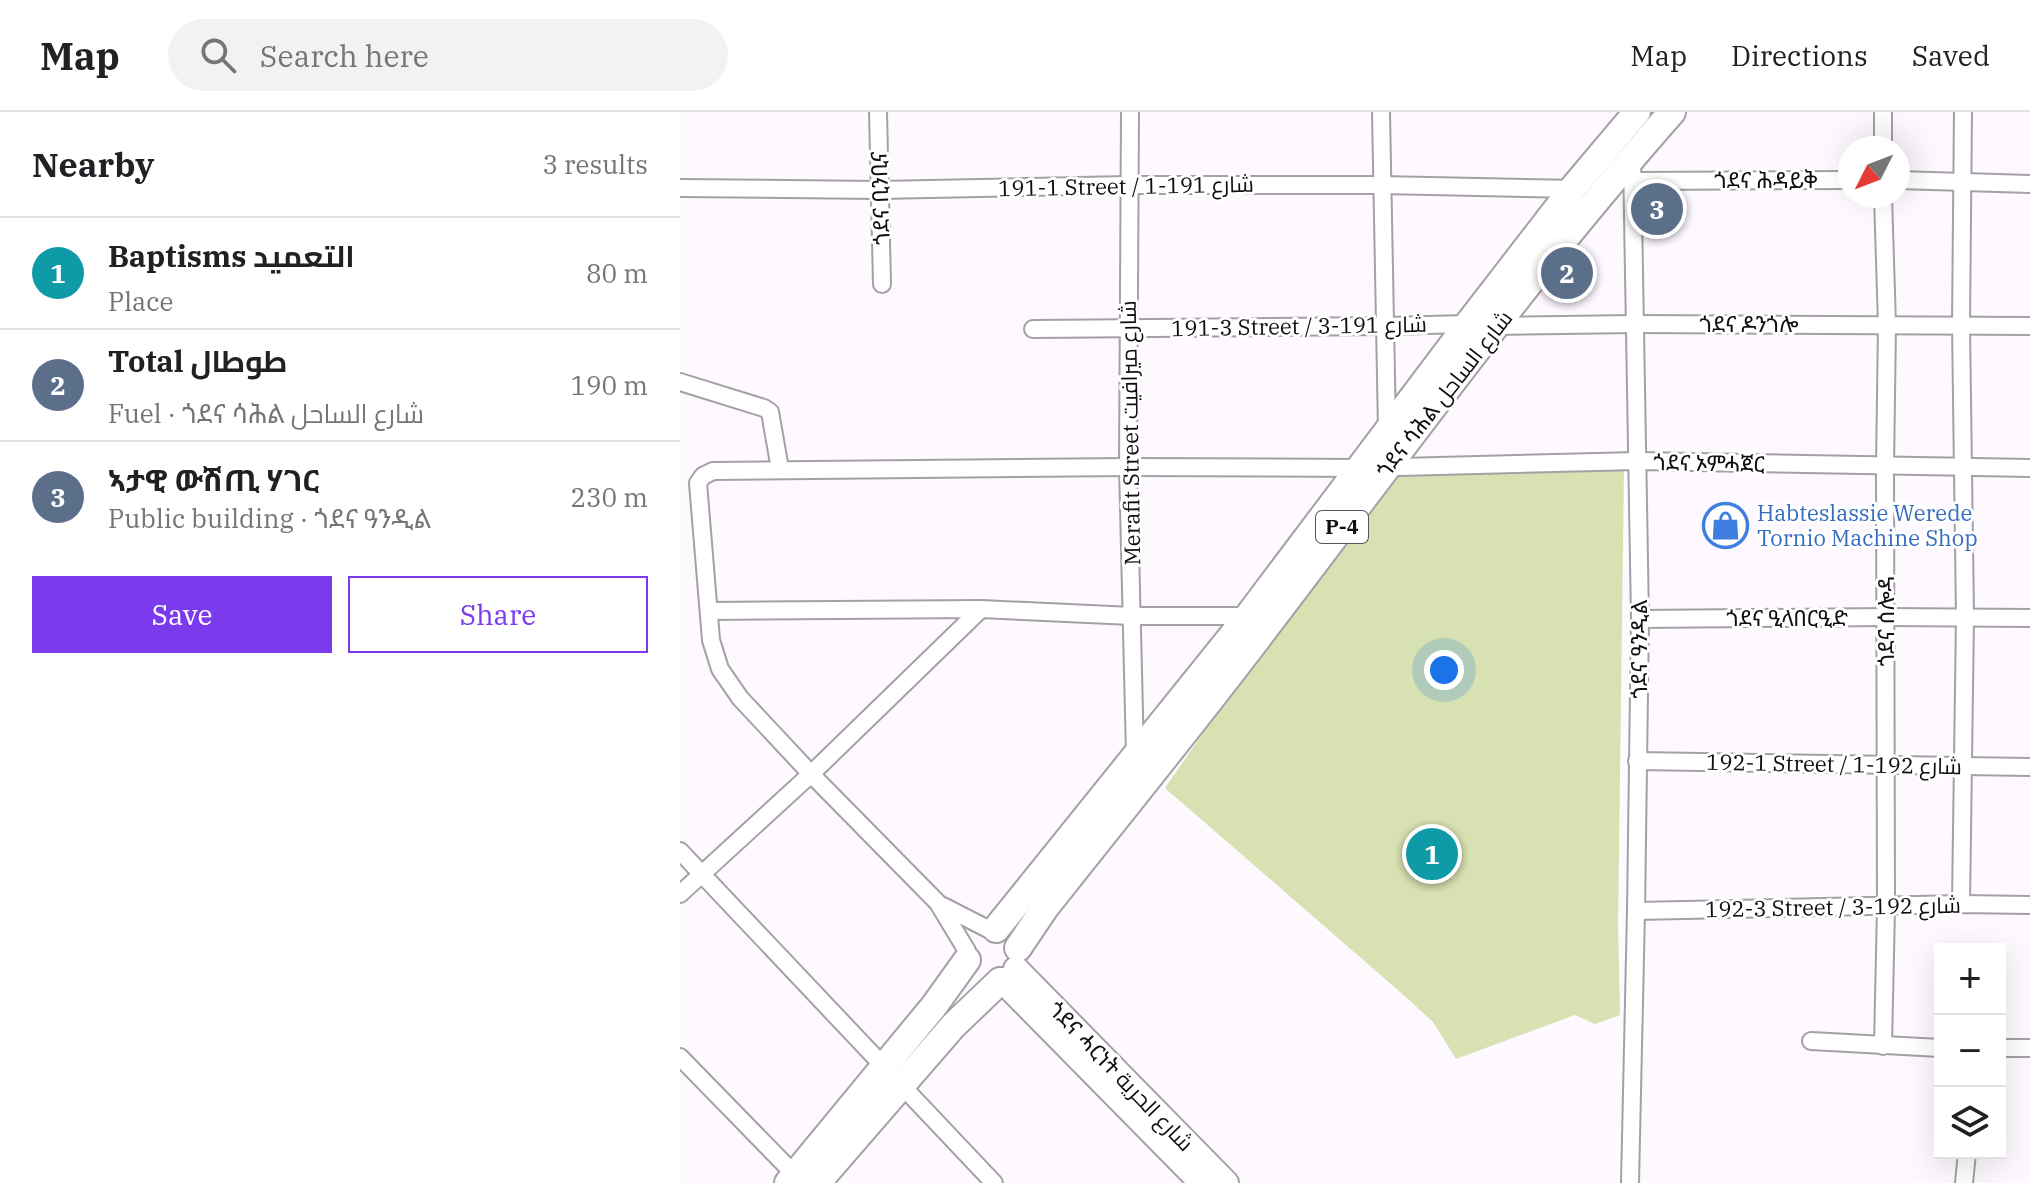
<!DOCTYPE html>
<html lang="en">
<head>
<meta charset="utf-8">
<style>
  :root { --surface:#fff; --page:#f2f2f2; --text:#202124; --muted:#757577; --line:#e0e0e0; --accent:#7c3aed }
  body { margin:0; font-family:"IBM Plex Serif",Cairo,"Noto Sans Ethiopic",serif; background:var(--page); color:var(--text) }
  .controls { position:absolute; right:24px; bottom:24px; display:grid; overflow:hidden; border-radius:0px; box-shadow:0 8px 32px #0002 }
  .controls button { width:72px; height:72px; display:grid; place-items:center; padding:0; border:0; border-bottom:2px solid var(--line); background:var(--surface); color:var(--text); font:40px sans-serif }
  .compass { position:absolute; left:1158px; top:24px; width:72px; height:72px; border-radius:50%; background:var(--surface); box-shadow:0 8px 32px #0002; rotate:228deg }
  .you { position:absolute; left:764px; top:558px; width:28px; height:28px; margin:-20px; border:6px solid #fff; border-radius:50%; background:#1a73e8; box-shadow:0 0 0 12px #1a73e833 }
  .badge { display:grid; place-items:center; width:52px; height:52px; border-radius:50%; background:var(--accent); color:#fff; font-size:26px; font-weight:700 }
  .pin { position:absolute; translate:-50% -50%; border:4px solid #fff; box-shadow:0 2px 8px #0006 }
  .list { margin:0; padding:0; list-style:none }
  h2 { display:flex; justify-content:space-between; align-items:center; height:104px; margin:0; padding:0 32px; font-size:34px }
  h2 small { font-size:26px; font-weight:400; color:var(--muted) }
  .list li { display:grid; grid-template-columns:52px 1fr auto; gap:24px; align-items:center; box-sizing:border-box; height:112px; padding:0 32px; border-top:2px solid var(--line) }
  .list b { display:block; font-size:30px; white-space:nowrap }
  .list p { margin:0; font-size:26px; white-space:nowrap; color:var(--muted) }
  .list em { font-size:26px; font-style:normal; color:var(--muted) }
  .actions { display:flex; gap:16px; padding:24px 32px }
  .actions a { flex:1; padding:18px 0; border:2px solid var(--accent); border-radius:0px; text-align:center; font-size:28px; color:var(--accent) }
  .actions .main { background:var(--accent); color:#fff }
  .icon { flex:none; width:44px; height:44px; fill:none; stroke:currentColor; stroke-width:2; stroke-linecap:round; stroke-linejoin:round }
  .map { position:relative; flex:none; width:1350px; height:1071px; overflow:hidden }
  header { display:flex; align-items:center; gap:48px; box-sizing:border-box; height:112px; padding:0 40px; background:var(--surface); border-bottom:2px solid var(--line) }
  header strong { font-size:38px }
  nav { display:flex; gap:44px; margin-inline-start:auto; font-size:28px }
  .search { width:560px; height:72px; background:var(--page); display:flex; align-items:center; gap:20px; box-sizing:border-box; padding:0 28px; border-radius:44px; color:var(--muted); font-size:30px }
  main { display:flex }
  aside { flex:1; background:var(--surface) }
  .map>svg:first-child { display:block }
</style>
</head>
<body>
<header>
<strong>Map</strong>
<div class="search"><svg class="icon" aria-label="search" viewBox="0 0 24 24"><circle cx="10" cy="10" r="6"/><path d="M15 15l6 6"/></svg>Search here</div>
<nav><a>Map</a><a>Directions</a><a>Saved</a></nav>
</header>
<main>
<aside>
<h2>Nearby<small>3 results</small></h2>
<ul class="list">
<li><span class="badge" style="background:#0f9aa8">1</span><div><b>Baptisms التعميد</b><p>Place</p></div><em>80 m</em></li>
<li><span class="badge" style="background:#5c6f8a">2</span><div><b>Total طوطال</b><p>Fuel · ጎደና ሳሕል شارع الساحل</p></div><em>190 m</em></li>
<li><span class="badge" style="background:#5c6f8a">3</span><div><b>ኣታዊ ውሽጢ ሃገር</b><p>Public building · ጎደና ዓንዲል</p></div><em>230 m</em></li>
</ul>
<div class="actions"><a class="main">Save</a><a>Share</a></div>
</aside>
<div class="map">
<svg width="1350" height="1071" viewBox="0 0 1350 1071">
  <rect width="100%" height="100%" fill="#fef8ff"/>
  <!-- green -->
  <path fill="#d7e1b1" d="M 707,355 L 944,355 L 938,814 L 940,903 L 915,912 L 895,903 L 776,947 L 753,910 L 727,886 L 485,676 Z"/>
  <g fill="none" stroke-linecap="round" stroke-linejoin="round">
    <defs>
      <g id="minor">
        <path d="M 198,0 L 202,172"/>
        <path d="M 450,0 L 448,355 L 455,642"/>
        <path d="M 701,0 L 707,317"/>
        <path d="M 1203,36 L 1203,0"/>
        <path d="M 1218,68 L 1350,72"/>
        <path d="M 953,69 L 1170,68"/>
        <path d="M 0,76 L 199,78 L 449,73 L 701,73 L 898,77"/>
        <path d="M 353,217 L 706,214 L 788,212 L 816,214 L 955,212 L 1350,214"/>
        <path d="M 0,270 L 84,296 L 90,300 L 100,357"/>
        <path d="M 29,499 L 301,497 L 452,504 L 568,504 L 571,506"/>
        <path d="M 960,507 L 1206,505 L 1350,506"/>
        <path d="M 957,649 L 1350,655"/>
        <path d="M 0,739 L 314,1071"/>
        <path d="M 0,782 L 131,662 L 301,497"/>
        <path d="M 1281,792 L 1285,505 L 1281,213 L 1283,0"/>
        <path d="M 263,794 L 308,817"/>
        <path d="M 956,799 L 1281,792 L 1350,793"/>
        <path d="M 287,839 L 258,791 L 131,662 L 60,586 L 40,557 L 31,528 L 18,371 L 23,364 L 33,359 L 448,355 L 681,356 L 957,349 L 1350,356"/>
        <path d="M 1131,929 L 1260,936"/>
        <path d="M 1203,934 L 1206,795 L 1205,355 L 1207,213 L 1203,84"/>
        <path d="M 1320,936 L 1350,936"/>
        <path d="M 0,945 L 119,1067"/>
        <path d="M 950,1071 L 956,799 L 960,507 L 952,45"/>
        <path d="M 1284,1071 L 1287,1041"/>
      </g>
      <g id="primary">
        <path d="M 336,857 L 546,1071"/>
        <path d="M 322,868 L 522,1071"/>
      </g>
      <g id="trunk">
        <path d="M 316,817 L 568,504 L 788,212 L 893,76 L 957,0"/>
        <path d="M 338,836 L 365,796 C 440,701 517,607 590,510 C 721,338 849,162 992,0"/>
        <path d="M 108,1071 L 254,894 L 287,848"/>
        <path d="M 137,1071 L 273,914 L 320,869"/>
      </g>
    </defs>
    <!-- minor casing -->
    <use href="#minor" stroke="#a5a0a6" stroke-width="20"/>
    <!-- primary casing -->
    <use href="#primary" stroke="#a5a0a6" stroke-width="28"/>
    <!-- trunk casing -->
    <use href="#trunk" stroke="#a5a0a6" stroke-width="30"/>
    <!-- minor -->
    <use href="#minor" stroke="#fff" stroke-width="16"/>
    <!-- primary -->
    <use href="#primary" stroke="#fff" stroke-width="24"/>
    <!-- trunk -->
    <use href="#trunk" stroke="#fff" stroke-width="26"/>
  </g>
  <!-- icons -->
  <defs>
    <symbol id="shop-ring" viewBox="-11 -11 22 22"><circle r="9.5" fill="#fff" stroke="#3f7fe0" stroke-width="1.5"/><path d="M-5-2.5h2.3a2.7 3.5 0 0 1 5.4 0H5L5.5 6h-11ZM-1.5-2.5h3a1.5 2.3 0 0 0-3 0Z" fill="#3f7fe0"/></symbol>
  </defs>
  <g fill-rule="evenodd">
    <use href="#shop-ring" x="1020" y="388" width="51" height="51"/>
  </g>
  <g text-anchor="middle" stroke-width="6" stroke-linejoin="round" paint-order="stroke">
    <!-- shield labels -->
    <rect fill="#fff" stroke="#585658" stroke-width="2" x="636" y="399" width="52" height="32" rx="6"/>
    <g font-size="20" font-weight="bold" fill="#100e10">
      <text x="662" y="422">P-4</text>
    </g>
    <!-- street labels -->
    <g font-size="22" fill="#100e10" stroke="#fff">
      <text x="1086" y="76">ጎደና ሕዳይቅ</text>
      <text transform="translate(446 74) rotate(-1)" y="8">191-1 Street / شارع 191-1</text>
      <text transform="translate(200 86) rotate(-92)" y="8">ጎደና ቢንቢና</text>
      <text x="1069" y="220">ጎደና ዶንጎሎ</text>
      <text transform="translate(619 214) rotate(-1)" y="8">191-3 Street / شارع 191-3</text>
      <text transform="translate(764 282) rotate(-52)" y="8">ጎደና ሳሕል شارع الساحل</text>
      <text transform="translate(450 321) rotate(-91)" y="8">Merafit Street شارع ميرافيت</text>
      <text transform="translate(1029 351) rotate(1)" y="8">ጎደና ኦምሓጀር</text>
      <text x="1107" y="514">ጎደና ዒላበርዒድ</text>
      <text transform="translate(1206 509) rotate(-90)" y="8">ጎደና ሰሎዳ</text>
      <text transform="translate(959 537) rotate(-90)" y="8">ጎደና ዓንዲል</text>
      <text transform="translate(1154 652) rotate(1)" y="8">192-1 Street / شارع 192-1</text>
      <text transform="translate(1153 795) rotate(-1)" y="8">192-3 Street / شارع 192-3</text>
      <text transform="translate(441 964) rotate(46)" y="8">ጎደና ሓርነት شارع الحرية</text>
    </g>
    <!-- shop labels -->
    <g font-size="22" fill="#366cbe" stroke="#fff" text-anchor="start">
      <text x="1077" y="409">Habteslassie Werede<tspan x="1077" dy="25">Tornio Machine Shop</tspan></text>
    </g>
  </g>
</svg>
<div class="controls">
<button>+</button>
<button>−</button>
<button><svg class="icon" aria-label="layers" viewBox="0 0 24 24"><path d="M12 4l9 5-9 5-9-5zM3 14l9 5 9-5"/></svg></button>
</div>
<svg class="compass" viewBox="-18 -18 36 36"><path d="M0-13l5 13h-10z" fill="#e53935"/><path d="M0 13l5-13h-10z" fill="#757577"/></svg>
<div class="you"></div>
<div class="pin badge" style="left:752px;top:742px;background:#0f9aa8">1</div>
<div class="pin badge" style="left:887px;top:161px;background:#5c6f8a">2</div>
<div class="pin badge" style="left:977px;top:97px;background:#5c6f8a">3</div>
</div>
</main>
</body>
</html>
